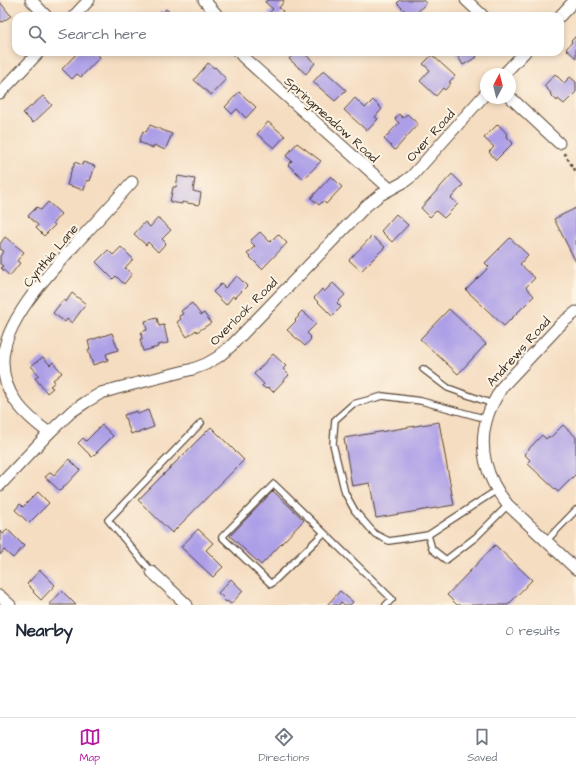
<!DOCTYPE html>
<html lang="en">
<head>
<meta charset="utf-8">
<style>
  :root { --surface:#fff; --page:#f6f6f7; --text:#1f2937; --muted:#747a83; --line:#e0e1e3; --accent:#b5179e }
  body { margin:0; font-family:"Architects Daughter",sans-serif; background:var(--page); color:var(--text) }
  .compass { position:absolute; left:480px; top:68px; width:36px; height:36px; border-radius:50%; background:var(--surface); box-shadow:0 2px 6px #0003; rotate:7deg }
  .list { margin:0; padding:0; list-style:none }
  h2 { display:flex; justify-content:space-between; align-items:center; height:52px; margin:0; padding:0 16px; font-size:17px }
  h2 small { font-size:13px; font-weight:400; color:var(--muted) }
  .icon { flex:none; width:22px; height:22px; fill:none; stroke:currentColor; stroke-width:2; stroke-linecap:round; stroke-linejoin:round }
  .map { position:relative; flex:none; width:576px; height:605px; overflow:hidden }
  .search { position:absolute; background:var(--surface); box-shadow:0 2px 6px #0003; left:12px; right:12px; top:12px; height:44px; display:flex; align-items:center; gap:10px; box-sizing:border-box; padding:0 14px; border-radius:12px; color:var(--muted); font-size:15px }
  .sheet { height:112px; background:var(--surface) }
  nav { display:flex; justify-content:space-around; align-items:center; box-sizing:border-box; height:56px; border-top:1px solid var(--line); background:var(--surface); font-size:11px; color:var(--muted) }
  nav a { display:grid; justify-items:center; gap:2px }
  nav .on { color:var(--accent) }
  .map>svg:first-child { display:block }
</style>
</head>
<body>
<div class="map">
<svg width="576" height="605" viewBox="0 0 576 605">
  <rect width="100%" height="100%" fill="#fcf5e5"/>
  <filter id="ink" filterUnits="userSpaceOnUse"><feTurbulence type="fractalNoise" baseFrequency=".025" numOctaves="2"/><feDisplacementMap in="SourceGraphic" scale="8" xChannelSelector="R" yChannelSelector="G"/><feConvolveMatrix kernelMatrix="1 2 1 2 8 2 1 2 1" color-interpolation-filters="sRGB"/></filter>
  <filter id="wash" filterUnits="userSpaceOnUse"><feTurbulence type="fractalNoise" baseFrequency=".012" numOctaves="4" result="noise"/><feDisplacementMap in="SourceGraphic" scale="16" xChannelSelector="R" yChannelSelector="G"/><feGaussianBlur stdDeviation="0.9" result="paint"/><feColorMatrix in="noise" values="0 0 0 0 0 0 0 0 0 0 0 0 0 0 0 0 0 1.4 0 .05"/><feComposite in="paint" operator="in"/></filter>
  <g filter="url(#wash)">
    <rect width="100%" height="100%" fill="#f5ddc1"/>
    <g id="blocks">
      <!-- building -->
      <g fill="#ac9ee7">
        <path d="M 268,0 L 283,0 L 284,1 L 279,8 L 283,11 L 279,16 L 270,16 L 268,14 L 273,9 L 265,2 Z"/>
        <path d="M 400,0 L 423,0 L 426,3 L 414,16 L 410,16 L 397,3 Z"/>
        <path d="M 0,2 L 11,16 L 2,22 L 1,21 L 0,21 Z"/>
        <path d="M 166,9 L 175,16 L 157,15 L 161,11 L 163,13 Z"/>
        <path d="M 576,36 L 576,58 L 566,49 L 572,42 L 571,41 Z"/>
        <path d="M 78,52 L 94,52 L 100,57 L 81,77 L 77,74 L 72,79 L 62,69 Z"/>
        <path d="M 295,52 L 309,52 L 306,55 L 315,63 L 306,74 L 289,59 Z"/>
        <path d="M 457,52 L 474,52 L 477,57 L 463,65 L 456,53 Z"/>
        <path d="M 432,55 L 455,76 L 449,82 L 451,83 L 445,90 L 443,88 L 436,96 L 420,81 L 430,70 L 423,64 Z"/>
        <path d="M 208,63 L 214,68 L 215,67 L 226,79 L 211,95 L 194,80 Z"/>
        <path d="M 324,70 L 346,90 L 335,101 L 313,82 Z"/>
        <path d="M 555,74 L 564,83 L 570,77 L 576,82 L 576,92 L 564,104 L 558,99 L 557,101 L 550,94 L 551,93 L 544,86 Z"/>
        <path d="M 239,92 L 256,107 L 246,118 L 237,109 L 232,114 L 225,107 Z"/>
        <path d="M 43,96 L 52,105 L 33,123 L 23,113 Z"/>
        <path d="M 355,98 L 365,108 L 373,100 L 382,109 L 375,117 L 378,119 L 367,131 L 344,110 Z"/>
        <path d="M 399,114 L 403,118 L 407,114 L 418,124 L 395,150 L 384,139 L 399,123 L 395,119 Z"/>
        <path d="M 268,122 L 285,136 L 274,148 L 257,134 Z"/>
        <path d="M 498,124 L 507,134 L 506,136 L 513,143 L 496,160 L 489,152 L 494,147 L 484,138 Z"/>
        <path d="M 150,125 L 172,134 L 165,150 L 154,145 L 153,148 L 139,142 L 143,131 L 146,132 Z"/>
        <path d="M 297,143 L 321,161 L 304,179 L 288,165 L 292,161 L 286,156 Z"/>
        <path d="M 75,162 L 82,165 L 83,162 L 95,166 L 90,181 L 87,180 L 84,190 L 67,185 L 72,168 L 73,168 Z"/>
        <path d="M 452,174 L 463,185 L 451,198 L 458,204 L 444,218 L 436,211 L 430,217 L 421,208 Z"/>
        <path d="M 178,176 L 195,179 L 193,191 L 201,193 L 199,205 L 182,202 L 182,204 L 170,202 L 173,187 L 176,187 Z"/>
        <path d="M 331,176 L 342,187 L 326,204 L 323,201 L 319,205 L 311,198 Z"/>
        <path d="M 48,202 L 61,214 L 53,223 L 55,225 L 44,236 L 36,228 L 38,225 L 28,216 L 37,207 L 41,210 Z"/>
        <path d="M 576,208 L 576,262 L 554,219 Z"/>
        <path d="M 396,214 L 408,225 L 392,242 L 381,231 Z"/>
        <path d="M 158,218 L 171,230 L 162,239 L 166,243 L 158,252 L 148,242 L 146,245 L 134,234 L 145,222 L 150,227 Z"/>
        <path d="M 260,232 L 270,242 L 278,234 L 287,243 L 262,269 L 247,254 L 255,246 L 250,241 Z"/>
        <path d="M 372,236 L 385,247 L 361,271 L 349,260 Z"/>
        <path d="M 5,237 L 24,252 L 17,261 L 20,263 L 10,276 L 1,268 L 3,266 L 0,264 L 0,256 L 4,251 L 0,249 L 0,244 Z"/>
        <path d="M 510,238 L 528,255 L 520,264 L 535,278 L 526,287 L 534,296 L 504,326 L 466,290 L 489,267 L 485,263 Z"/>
        <path d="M 121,247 L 133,259 L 125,268 L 132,274 L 124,284 L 116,276 L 113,279 L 96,262 L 108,250 L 113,255 Z"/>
        <path d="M 237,276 L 247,286 L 235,298 L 233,296 L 226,305 L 213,292 L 221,284 L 225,288 Z"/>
        <path d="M 333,283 L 345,295 L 337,303 L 341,307 L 332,316 L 314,298 L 322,289 L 324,292 Z"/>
        <path d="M 72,293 L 86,304 L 72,323 L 67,319 L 65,322 L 53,313 L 63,300 L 66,302 Z"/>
        <path d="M 192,303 L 201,315 L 204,313 L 211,323 L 197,332 L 196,330 L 187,337 L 177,322 L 181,319 L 179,316 L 183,314 L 181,311 Z"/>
        <path d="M 449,309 L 486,344 L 458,374 L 420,339 Z"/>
        <path d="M 302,311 L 316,324 L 307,333 L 311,337 L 310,338 L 311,339 L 305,346 L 287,330 L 296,321 L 295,320 L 299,316 L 298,315 Z"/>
        <path d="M 157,318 L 159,326 L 164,325 L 168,343 L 157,345 L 158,347 L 143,351 L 140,339 L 142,339 L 141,332 L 147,330 L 145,321 Z"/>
        <path d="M 112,333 L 118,350 L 106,354 L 108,360 L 93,365 L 88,350 L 90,349 L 88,341 Z"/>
        <path d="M 273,354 L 286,366 L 283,369 L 289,375 L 273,392 L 268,387 L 266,389 L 262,386 L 264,384 L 254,374 Z"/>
        <path d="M 43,357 L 50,365 L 53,362 L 62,373 L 53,380 L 55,382 L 50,386 L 53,388 L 47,393 L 35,378 L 39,375 L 31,366 Z"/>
        <path d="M 148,410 L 154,427 L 137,433 L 136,432 L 131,434 L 124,415 L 137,411 L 138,414 Z"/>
        <path d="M 439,422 L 454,505 L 376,518 L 370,483 L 352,486 L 344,438 Z"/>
        <path d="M 102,425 L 113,436 L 92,457 L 78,443 L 83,438 L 86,441 Z"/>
        <path d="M 563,425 L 576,437 L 576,474 L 558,492 L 527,463 L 530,460 L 524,454 L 542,435 L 546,439 L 549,436 L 550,438 Z"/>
        <path d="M 211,427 L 244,460 L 172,533 L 138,500 Z"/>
        <path d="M 69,459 L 80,470 L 60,491 L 45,477 L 51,472 L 54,475 Z"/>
        <path d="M 273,491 L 304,520 L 261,565 L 230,536 Z"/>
        <path d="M 38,492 L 49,503 L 29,523 L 15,510 L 20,504 L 23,507 Z"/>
        <path d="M 7,529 L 24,546 L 13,558 L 4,550 L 0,555 L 0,531 L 3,534 Z"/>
        <path d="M 198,529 L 213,543 L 206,550 L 223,567 L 213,577 L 181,547 Z"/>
        <path d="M 495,545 L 532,580 L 508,605 L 457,605 L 447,595 Z"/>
        <path d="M 40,570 L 55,585 L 41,600 L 33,592 L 34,591 L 27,584 Z"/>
        <path d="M 231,579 L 243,591 L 231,604 L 227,601 L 226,602 L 223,599 L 224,598 L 218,593 Z"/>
        <path d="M 62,591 L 76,605 L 49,605 Z"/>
        <path d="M 340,591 L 353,602 L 350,605 L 345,605 L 341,602 L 339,605 L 327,605 Z"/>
      </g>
    </g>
  </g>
  <g filter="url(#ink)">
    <use href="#blocks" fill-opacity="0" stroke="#574536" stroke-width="1"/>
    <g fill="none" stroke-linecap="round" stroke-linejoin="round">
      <defs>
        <g id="lane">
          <path d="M 423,369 L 448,388 L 493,404"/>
          <path d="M 487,419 L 421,401 L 383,396 L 353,404 L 335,420 L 333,444 L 345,493 L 355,511 L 375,534 L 389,541 L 428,535 L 497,490"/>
          <path d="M 324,533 L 271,584 L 222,537 L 274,484 L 392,599 L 386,605"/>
          <path d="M 428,535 L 432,549 L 446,560 L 476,537 L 508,505"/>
          <path d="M 546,541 L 576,510"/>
          <path d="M 152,572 L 108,520 L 201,423"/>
        </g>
        <g id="street">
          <path d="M 31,0 L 46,16"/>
          <path d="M 204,0 L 218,16"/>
          <path d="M 466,0 L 483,16"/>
          <path d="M 74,16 L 89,0"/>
          <path d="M 560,16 L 575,0"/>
          <path d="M 239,52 L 243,57 L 390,189"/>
          <path d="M 504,74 L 525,52"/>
          <path d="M 0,93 L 39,52"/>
          <path d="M 510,97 L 559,143"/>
          <path d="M 576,312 L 562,323 L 502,387 C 497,396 491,405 488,415 C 477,447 486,479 508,505 L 576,569"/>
          <path d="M 49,433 C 25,415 3,395 3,362 C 2,321 55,267 81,238 C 98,220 115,201 132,182"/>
          <path d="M 0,485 L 49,433 L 71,412 L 86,402 L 101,393 L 118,388 L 193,369 L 206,364 L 218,357 L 231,346 L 366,206 L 380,195 L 404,182 L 412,176 L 486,93"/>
          <path d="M 152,572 L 187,605"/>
          <path d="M 0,596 L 10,605"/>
        </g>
      </defs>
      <!-- lane casing -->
      <use href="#lane" stroke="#574536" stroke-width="8"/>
      <!-- street casing -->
      <use href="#street" stroke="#574536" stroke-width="13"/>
      <!-- path -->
      <path stroke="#574536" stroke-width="2" stroke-dasharray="3 3" stroke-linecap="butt" d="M 564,153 L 576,172"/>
      <!-- lane -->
      <use href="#lane" stroke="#fff" stroke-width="5.5"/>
      <!-- street -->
      <use href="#street" stroke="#fff" stroke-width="11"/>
    </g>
  </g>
  <g text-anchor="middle" stroke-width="4" stroke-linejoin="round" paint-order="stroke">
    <!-- street labels -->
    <g font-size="13" fill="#3b2a1e" stroke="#fcf5e5">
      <text transform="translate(332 119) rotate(42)" y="5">Springmeadow Road</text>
      <text transform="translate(430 135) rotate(-48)" y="5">Over Road</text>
      <text transform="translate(50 255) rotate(-50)" y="5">Cynthia Lane</text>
      <text transform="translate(243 311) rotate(-45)" y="5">Overlook Road</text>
      <text transform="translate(518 351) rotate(-48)" y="5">Andrews Road</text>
    </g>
  </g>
</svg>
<svg class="compass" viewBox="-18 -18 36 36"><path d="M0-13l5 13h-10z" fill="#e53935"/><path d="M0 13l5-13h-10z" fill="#747a83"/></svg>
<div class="search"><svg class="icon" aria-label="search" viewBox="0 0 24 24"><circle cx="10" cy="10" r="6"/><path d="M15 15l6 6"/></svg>Search here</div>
</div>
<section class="sheet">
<h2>Nearby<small>0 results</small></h2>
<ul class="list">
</ul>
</section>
<nav>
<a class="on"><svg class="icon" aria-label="map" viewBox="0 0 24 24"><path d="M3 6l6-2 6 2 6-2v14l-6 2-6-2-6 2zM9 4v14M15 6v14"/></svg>Map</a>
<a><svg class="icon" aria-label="directions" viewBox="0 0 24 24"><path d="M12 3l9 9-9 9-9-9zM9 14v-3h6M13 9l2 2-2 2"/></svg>Directions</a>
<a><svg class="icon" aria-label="saved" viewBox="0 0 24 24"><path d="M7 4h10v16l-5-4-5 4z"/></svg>Saved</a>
</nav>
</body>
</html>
